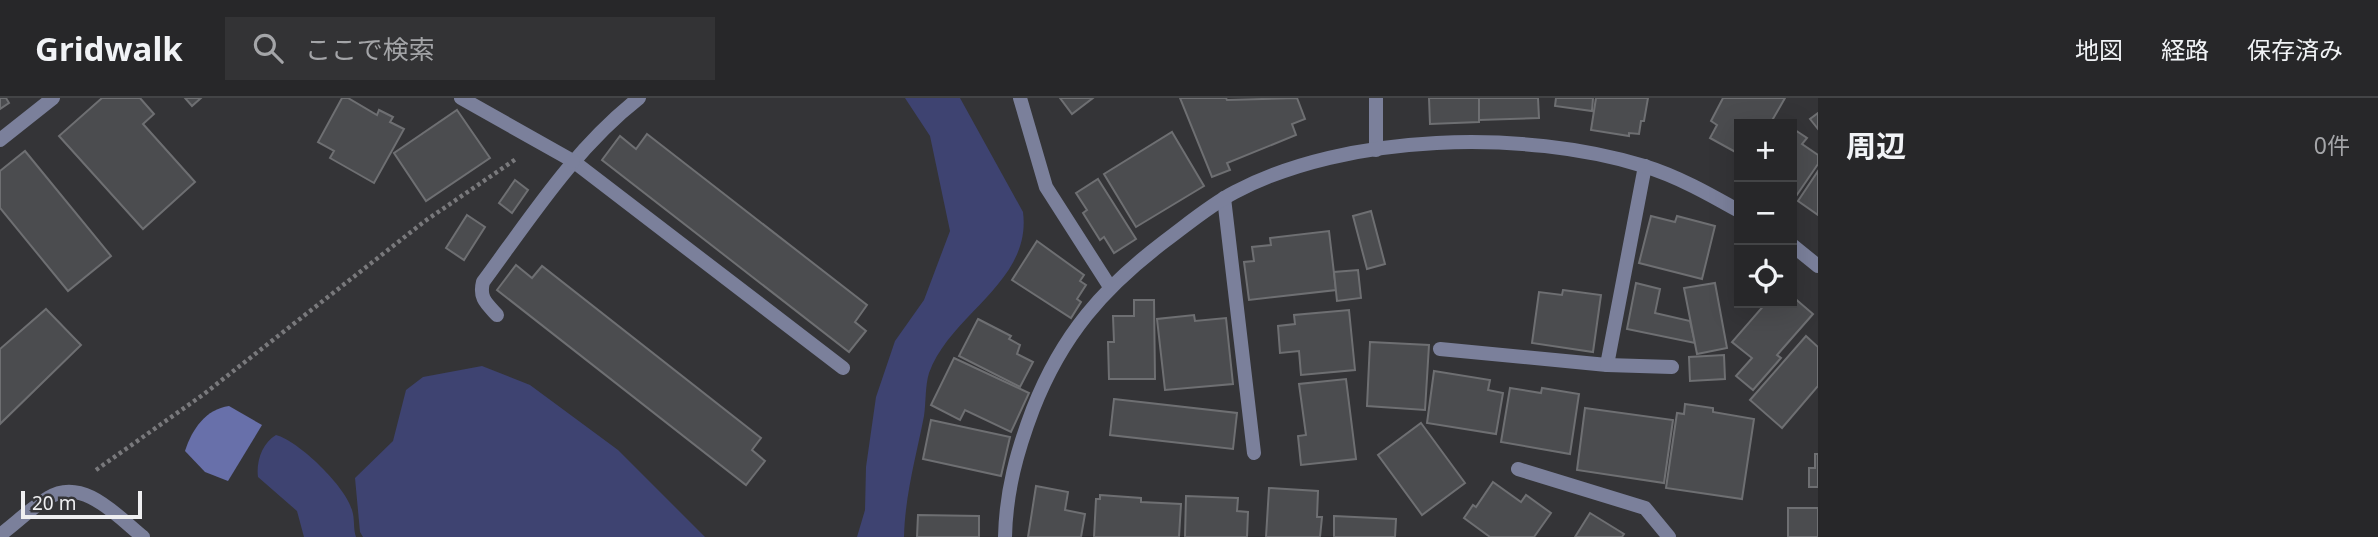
<!DOCTYPE html>
<html lang="ja">
<head>
<meta charset="utf-8">
<style>
  :root { --surface:#272729; --page:#333335; --text:#f1f3f6; --muted:#a4a5a8; --line:#434446 }
  body { margin:0; font-family:"Noto Sans","Noto Sans JP",sans-serif; background:var(--page); color:var(--text) }
  .controls { position:absolute; right:21px; top:21px; display:grid; overflow:hidden; border-radius:0px; box-shadow:0 7px 28px #0002 }
  .controls button { width:63px; height:63px; display:grid; place-items:center; padding:0; border:0; border-bottom:2px solid var(--line); background:var(--surface); color:var(--text); font:35px sans-serif }
  .scale { position:absolute; left:21px; bottom:18px; width:121px; box-sizing:border-box; padding-left:7px; border:4px solid #efeff1; border-top:0; font-size:19px; line-height:24px; white-space:nowrap; color:#efeff1; -webkit-text-stroke:5px #343437; paint-order:stroke }
  .list { margin:0; padding:0; list-style:none }
  h2 { display:flex; justify-content:space-between; align-items:center; height:91px; margin:0; padding:0 28px; font-size:30px }
  h2 small { font-size:23px; font-weight:400; color:var(--muted) }
  .icon { flex:none; width:38px; height:38px; fill:none; stroke:currentColor; stroke-width:2; stroke-linecap:round; stroke-linejoin:round }
  .map { position:relative; flex:none; width:1818px; height:439px; overflow:hidden }
  header { display:flex; align-items:center; gap:42px; box-sizing:border-box; height:98px; padding:0 35px; background:var(--surface); border-bottom:2px solid var(--line) }
  header strong { font-size:33px }
  nav { display:flex; gap:38px; margin-inline-start:auto; font-size:24px }
  .search { width:490px; height:63px; background:var(--page); display:flex; align-items:center; gap:18px; box-sizing:border-box; padding:0 24px; border-radius:0px; color:var(--muted); font-size:26px }
  main { display:flex }
  aside { flex:1; background:var(--surface) }
  .map>svg:first-child { display:block }
</style>
</head>
<body>
<header>
<strong>Gridwalk</strong>
<div class="search"><svg class="icon" aria-label="search" viewBox="0 0 24 24"><circle cx="10" cy="10" r="6"/><path d="M15 15l6 6"/></svg>ここで検索</div>
<nav><a>地図</a><a>経路</a><a>保存済み</a></nav>
</header>
<main>
<div class="map">
<svg width="1818" height="439" viewBox="0 0 1818 439">
  <rect width="100%" height="100%" fill="#343437"/>
  <!-- green -->
  <g fill="#3e4371">
    <path d="M 905,0 L 960,0 L 1023,114 C 1032,184 951,215 929,275 C 925,288 926,304 924,318 C 916,359 905,397 904,439 L 857,439 L 865,412 L 866,369 L 876,299 L 895,243 L 924,202 L 950,133 L 930,38 Z"/>
    <path d="M 482,268 L 530,287 L 618,352 L 705,439 L 363,439 L 360,434 L 355,380 L 393,343 L 406,292 L 423,279 Z"/>
    <path d="M 276,337 C 299,343 346,389 352,412 C 355,421 353,430 356,439 L 304,439 L 297,413 L 258,379 C 256,364 262,345 276,337 Z"/>
  </g>
  <!-- water -->
  <path fill="#6870aa" d="M 229,308 L 262,327 L 228,383 L 205,374 L 185,353 C 192,331 206,311 229,308 Z"/>
  <!-- building -->
  <g fill="#4b4c4f" stroke="#6e6f72" stroke-width="2">
    <path d="M 0,0 L 6,0 L 9,5 L 0,11 Z"/>
    <path d="M 102,0 L 140,0 L 154,16 L 143,26 L 195,84 L 143,131 L 59,38 Z"/>
    <path d="M 185,0 L 201,0 L 192,8 Z"/>
    <path d="M 342,0 L 348,0 L 377,17 L 379,12 L 393,19 L 390,24 L 404,31 L 374,85 L 330,60 L 334,53 L 318,44 Z"/>
    <path d="M 1060,0 L 1093,0 L 1072,16 Z"/>
    <path d="M 1180,0 L 1226,0 L 1227,2 L 1297,0 L 1305,21 L 1292,26 L 1296,37 L 1227,65 L 1230,72 L 1212,79 Z"/>
    <path d="M 1429,0 L 1479,0 L 1479,24 L 1430,26 Z"/>
    <path d="M 1479,0 L 1538,0 L 1539,20 L 1479,22 Z"/>
    <path d="M 1556,0 L 1593,0 L 1592,13 L 1555,8 Z"/>
    <path d="M 1596,0 L 1648,0 L 1644,23 L 1641,23 L 1639,36 L 1629,35 L 1629,38 L 1591,32 Z"/>
    <path d="M 1723,0 L 1785,0 L 1770,26 L 1739,26 L 1739,56 L 1710,40 L 1717,27 L 1711,23 Z"/>
    <path d="M 457,12 L 490,60 L 426,103 L 394,55 Z"/>
    <path d="M 1818,15 L 1818,31 L 1810,21 Z"/>
    <path d="M 1792,30 L 1807,40 L 1802,46 L 1818,57 L 1818,66 L 1792,104 Z"/>
    <path d="M 1172,34 L 1204,88 L 1136,129 L 1104,76 Z"/>
    <path d="M 647,36 L 867,207 L 855,224 L 866,233 L 849,254 L 602,62 L 620,38 L 636,51 Z"/>
    <path d="M 25,53 L 111,158 L 68,193 L 0,110 L 0,73 Z"/>
    <path d="M 1818,73 L 1818,117 L 1798,103 Z"/>
    <path d="M 1098,81 L 1136,141 L 1114,155 L 1104,139 L 1100,142 L 1083,115 L 1087,112 L 1076,95 Z"/>
    <path d="M 515,82 L 528,92 L 512,115 L 499,105 Z"/>
    <path d="M 1371,113 L 1385,166 L 1367,171 L 1353,118 Z"/>
    <path d="M 467,117 L 485,129 L 464,162 L 446,150 Z"/>
    <path d="M 1651,118 L 1675,124 L 1677,118 L 1715,128 L 1702,181 L 1639,165 Z"/>
    <path d="M 1329,133 L 1336,192 L 1249,202 L 1244,164 L 1254,163 L 1252,149 L 1271,147 L 1270,140 Z"/>
    <path d="M 1037,143 L 1084,177 L 1080,183 L 1086,187 L 1077,201 L 1081,204 L 1071,220 L 1012,182 Z"/>
    <path d="M 516,167 L 532,180 L 542,168 L 761,340 L 752,352 L 765,363 L 746,387 L 497,192 Z"/>
    <path d="M 1358,172 L 1361,200 L 1337,203 L 1334,174 Z"/>
    <path d="M 1636,185 L 1660,191 L 1655,215 L 1690,223 L 1695,245 L 1627,231 Z"/>
    <path d="M 1715,185 L 1727,250 L 1697,256 L 1684,190 Z"/>
    <path d="M 1563,192 L 1601,197 L 1593,254 L 1532,245 L 1539,194 L 1562,197 Z"/>
    <path d="M 1792,198 L 1813,216 L 1777,257 L 1781,260 L 1753,292 L 1736,278 L 1752,260 L 1732,244 L 1766,205 L 1792,205 Z"/>
    <path d="M 1134,202 L 1154,202 L 1155,281 L 1109,281 L 1108,244 L 1114,244 L 1113,218 L 1134,218 Z"/>
    <path d="M 46,211 L 81,247 L 0,326 L 0,251 Z"/>
    <path d="M 1349,212 L 1355,272 L 1301,277 L 1299,253 L 1280,255 L 1278,228 L 1295,226 L 1294,217 Z"/>
    <path d="M 1194,217 L 1195,223 L 1226,220 L 1233,286 L 1165,292 L 1157,221 Z"/>
    <path d="M 978,221 L 1011,238 L 1009,241 L 1020,247 L 1017,256 L 1033,264 L 1020,289 L 959,258 Z"/>
    <path d="M 1806,238 L 1818,249 L 1818,288 L 1782,330 L 1750,302 Z"/>
    <path d="M 1370,244 L 1429,247 L 1425,312 L 1367,308 Z"/>
    <path d="M 1724,257 L 1725,281 L 1690,283 L 1689,259 Z"/>
    <path d="M 954,260 L 1029,295 L 1011,334 L 965,312 L 960,322 L 931,307 Z"/>
    <path d="M 1434,273 L 1490,282 L 1488,292 L 1503,295 L 1496,336 L 1427,325 Z"/>
    <path d="M 1346,281 L 1356,361 L 1301,367 L 1298,338 L 1306,337 L 1299,286 Z"/>
    <path d="M 1510,290 L 1541,295 L 1542,290 L 1579,296 L 1570,356 L 1501,344 Z"/>
    <path d="M 1114,301 L 1237,315 L 1233,351 L 1110,337 Z"/>
    <path d="M 1685,306 L 1713,310 L 1713,314 L 1754,321 L 1742,401 L 1666,390 L 1677,315 L 1684,316 Z"/>
    <path d="M 1585,310 L 1673,322 L 1664,385 L 1577,372 Z"/>
    <path d="M 931,322 L 1010,339 L 1001,378 L 923,361 Z"/>
    <path d="M 1421,325 L 1465,385 L 1422,417 L 1378,357 Z"/>
    <path d="M 1815,356 L 1818,356 L 1818,389 L 1809,389 L 1809,370 L 1815,370 Z"/>
    <path d="M 1493,384 L 1521,404 L 1526,397 L 1551,415 L 1534,439 L 1490,439 L 1464,420 L 1473,407 L 1476,409 Z"/>
    <path d="M 1036,388 L 1068,394 L 1065,412 L 1085,416 L 1081,439 L 1028,439 Z"/>
    <path d="M 1269,390 L 1318,393 L 1317,419 L 1322,419 L 1320,439 L 1266,439 Z"/>
    <path d="M 1100,397 L 1141,400 L 1141,404 L 1181,406 L 1179,439 L 1094,439 L 1096,401 L 1100,401 Z"/>
    <path d="M 1186,398 L 1238,400 L 1237,413 L 1248,414 L 1247,439 L 1185,439 Z"/>
    <rect x="1788" y="410" width="30" height="29"/>
    <path d="M 1590,415 L 1624,436 L 1622,439 L 1575,439 Z"/>
    <path d="M 918,417 L 979,418 L 979,439 L 917,439 Z"/>
    <path d="M 1334,418 L 1396,421 L 1395,439 L 1334,439 Z"/>
  </g>
  <g fill="none" stroke-linecap="round" stroke-linejoin="round">
    <!-- path -->
    <path stroke="#79797c" stroke-width="4.5" stroke-dasharray="3.5 3.5" stroke-linecap="butt" d="M 96,372 L 204,296 L 425,123 L 516,61"/>
    <!-- lane -->
    <g stroke="#7b809b" stroke-width="14">
      <path d="M 573,63 L 843,270"/>
      <path d="M 497,217 C 486,205 479,200 483,184 C 531,119 575,50 639,0"/>
      <path d="M 0,437 C 16,425 31,410 48,400 C 83,378 118,419 143,439"/>
    </g>
    <!-- street -->
    <g stroke="#7b809b" stroke-width="14">
      <path d="M 461,0 L 573,63"/>
      <path d="M 1020,0 L 1046,89 L 1110,189"/>
      <path d="M 1376,0 L 1376,52"/>
      <path d="M 0,42 L 53,0"/>
      <path d="M 1224,100 L 1254,355"/>
      <path d="M 1792,147 L 1818,168"/>
      <path d="M 1440,251 L 1607,267 L 1645,68"/>
      <path d="M 1607,267 L 1672,269"/>
      <path d="M 1518,371 L 1645,410 L 1669,439"/>
      <path d="M 1005,439 C 1006,393 1017,353 1033,311 C 1062,237 1103,190 1165,143 C 1188,126 1210,107 1235,94 C 1347,35 1524,31 1644,68 C 1677,78 1709,96 1739,113"/>
    </g>
  </g>
</svg>
<div class="controls">
<button>+</button>
<button>−</button>
<button><svg class="icon" aria-label="locate" viewBox="0 0 24 24"><circle cx="12" cy="12" r="6"/><path d="M12 2v4M12 18v4M2 12h4M18 12h4"/></svg></button>
</div>
<div class="scale">20 m</div>
</div>
<aside>
<h2>周辺<small>0件</small></h2>
<ul class="list">
</ul>
</aside>
</main>
</body>
</html>
